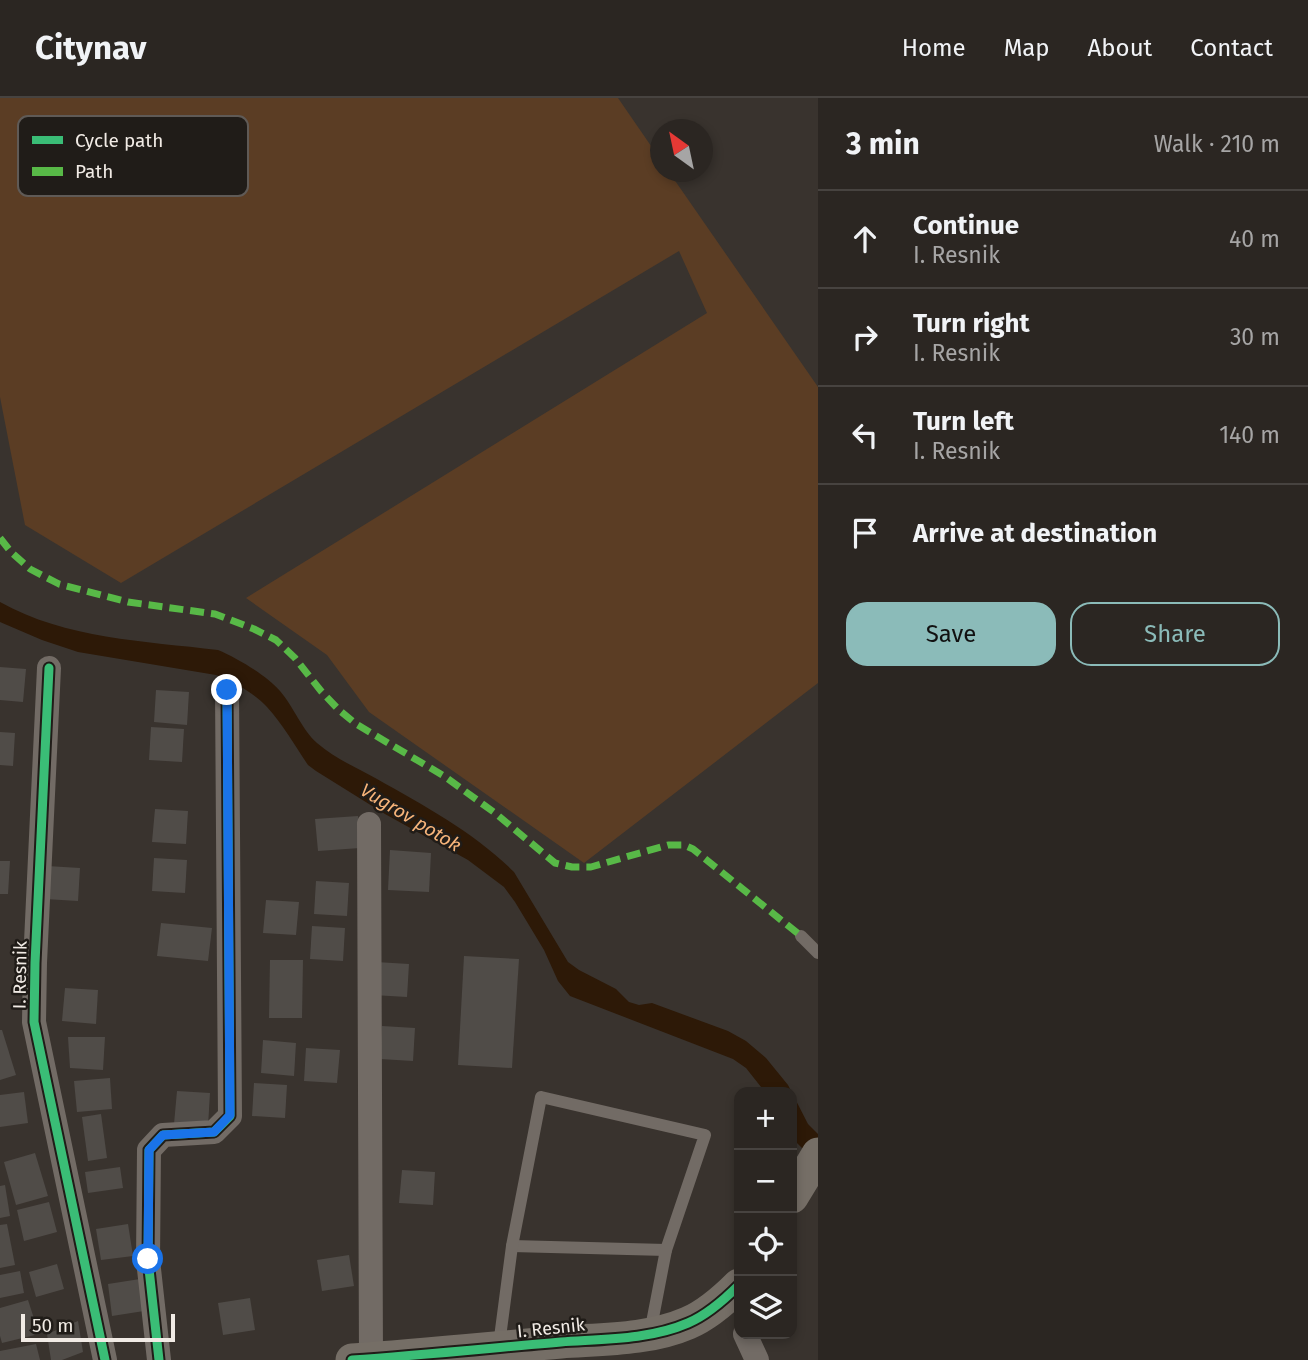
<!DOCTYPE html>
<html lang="en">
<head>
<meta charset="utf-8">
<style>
  :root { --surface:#2b2622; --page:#37322f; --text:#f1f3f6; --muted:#a6a5a5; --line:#474340; --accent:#8bbbb9 }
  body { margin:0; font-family:"Fira Sans",sans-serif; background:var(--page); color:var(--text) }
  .controls { position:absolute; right:21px; bottom:21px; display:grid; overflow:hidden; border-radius:14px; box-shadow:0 4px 10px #0003 }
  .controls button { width:63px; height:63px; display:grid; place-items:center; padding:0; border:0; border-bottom:2px solid var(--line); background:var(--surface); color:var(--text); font:35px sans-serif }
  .compass { position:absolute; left:650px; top:21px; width:63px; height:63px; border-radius:50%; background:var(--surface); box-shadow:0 4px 10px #0003; rotate:327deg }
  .scale { position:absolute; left:21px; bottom:18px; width:154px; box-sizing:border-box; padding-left:7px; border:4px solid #f1ebe5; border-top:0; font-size:19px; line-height:24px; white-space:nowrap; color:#f1ebe5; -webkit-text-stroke:5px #201c18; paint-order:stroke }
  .stop { position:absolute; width:21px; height:21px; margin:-16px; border:5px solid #1a73e8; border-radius:50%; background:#fff }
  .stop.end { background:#1a73e8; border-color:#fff; box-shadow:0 2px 7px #0008 }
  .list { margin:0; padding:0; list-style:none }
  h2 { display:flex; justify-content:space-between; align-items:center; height:91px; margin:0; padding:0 28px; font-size:30px }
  h2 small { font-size:23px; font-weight:400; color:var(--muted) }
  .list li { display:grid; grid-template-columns:46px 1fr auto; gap:21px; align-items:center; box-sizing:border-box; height:98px; padding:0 28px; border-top:2px solid var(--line) }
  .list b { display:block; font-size:26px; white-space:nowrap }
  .list p { margin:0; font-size:23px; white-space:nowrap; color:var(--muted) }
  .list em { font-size:23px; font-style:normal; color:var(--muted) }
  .actions { display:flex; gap:14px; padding:21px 28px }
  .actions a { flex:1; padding:16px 0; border:2px solid var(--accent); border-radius:21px; text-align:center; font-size:24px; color:var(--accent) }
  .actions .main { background:var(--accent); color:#111 }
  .icon { flex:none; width:38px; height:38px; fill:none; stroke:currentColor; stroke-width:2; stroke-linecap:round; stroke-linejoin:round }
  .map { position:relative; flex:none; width:818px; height:1262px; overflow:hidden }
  header { display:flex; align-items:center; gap:42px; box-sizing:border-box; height:98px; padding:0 35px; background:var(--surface); border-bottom:2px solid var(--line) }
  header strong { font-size:33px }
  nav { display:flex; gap:38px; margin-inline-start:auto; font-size:24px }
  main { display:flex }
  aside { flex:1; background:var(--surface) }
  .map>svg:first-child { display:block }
</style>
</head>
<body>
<header>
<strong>Citynav</strong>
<nav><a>Home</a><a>Map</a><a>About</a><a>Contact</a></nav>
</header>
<main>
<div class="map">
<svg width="818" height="1262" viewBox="0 0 818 1262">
  <rect width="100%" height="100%" fill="#39332e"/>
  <!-- green -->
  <path fill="#5b3d24" d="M 0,0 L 618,0 L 660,61 L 660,74 L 669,74 L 818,289 L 818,585 L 584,765 L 369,614 L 327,557 L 246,500 L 707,215 L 679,153 L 121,485 L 25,427 L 0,299 Z"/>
  <!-- water -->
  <path fill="#2d1907" d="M 0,504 C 66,541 144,543 218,552 C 237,560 266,577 280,593 C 293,608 303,633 317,645 C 334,660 357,670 377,681 C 425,708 475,735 514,774 L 568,864 L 579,872 L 616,891 L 629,904 L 639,907 L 652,905 L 728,933 L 746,943 L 766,960 L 788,987 L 808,1026 L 818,1036 L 818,1066 L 795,1043 L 792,1037 L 792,994 L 765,994 L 746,970 L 733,961 L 570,898 L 558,883 L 544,852 L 515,804 L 504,789 L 468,762 L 385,716 L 316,673 L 308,667 C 295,648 282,625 267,609 C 254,595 233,583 216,577 L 78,554 L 42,542 L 0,524 Z"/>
  <!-- building -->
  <g fill="#504c48">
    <path d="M 0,569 L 26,571 L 23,604 L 0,602 Z"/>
    <path d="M 156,592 L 189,594 L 187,627 L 154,624 Z"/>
    <path d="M 151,629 L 184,631 L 182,664 L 149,662 Z"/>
    <path d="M 0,634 L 15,635 L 13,668 L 0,667 Z"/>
    <path d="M 155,711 L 188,713 L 186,746 L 152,744 Z"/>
    <path d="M 358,718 L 360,750 L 318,753 L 315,721 Z"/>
    <path d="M 390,752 L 431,755 L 429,794 L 388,792 Z"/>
    <path d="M 154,760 L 187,762 L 185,795 L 152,793 Z"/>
    <path d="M 0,763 L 10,763 L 8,796 L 0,796 Z"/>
    <path d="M 47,768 L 80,770 L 78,803 L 45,801 Z"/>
    <path d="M 316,783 L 349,785 L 347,818 L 314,816 Z"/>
    <path d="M 266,802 L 299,804 L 296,837 L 263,835 Z"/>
    <path d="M 161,825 L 212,830 L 208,863 L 157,858 Z"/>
    <path d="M 312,828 L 345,830 L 343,863 L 310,861 Z"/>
    <path d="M 464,858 L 519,861 L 512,970 L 458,967 Z"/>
    <path d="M 270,862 L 303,862 L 302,920 L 269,920 Z"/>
    <path d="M 376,864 L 409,866 L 407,899 L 373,897 Z"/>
    <path d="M 65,890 L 98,892 L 96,926 L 62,923 Z"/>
    <path d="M 382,928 L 415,930 L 413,963 L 380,961 Z"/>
    <path d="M 0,932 L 2,932 L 16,977 L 0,982 Z"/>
    <path d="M 68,939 L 105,939 L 103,972 L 70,970 Z"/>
    <path d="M 263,942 L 296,945 L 294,978 L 261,975 Z"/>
    <path d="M 306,950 L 340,952 L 337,985 L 304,983 Z"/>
    <path d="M 110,980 L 112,1011 L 77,1014 L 74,983 Z"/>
    <path d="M 254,985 L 287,987 L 285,1020 L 252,1018 Z"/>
    <path d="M 177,993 L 210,995 L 208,1028 L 174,1026 Z"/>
    <path d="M 24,994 L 28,1025 L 0,1029 L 0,997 Z"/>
    <path d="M 101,1016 L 107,1060 L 88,1063 L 82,1019 Z"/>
    <path d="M 35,1055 L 48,1098 L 16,1107 L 4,1064 Z"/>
    <path d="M 120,1069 L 123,1090 L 88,1095 L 85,1074 Z"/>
    <path d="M 402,1072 L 435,1074 L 433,1107 L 399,1105 Z"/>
    <path d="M 5,1087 L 10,1118 L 0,1120 L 0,1088 Z"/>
    <path d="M 49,1104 L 57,1134 L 24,1143 L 17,1112 Z"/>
    <path d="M 7,1126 L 15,1167 L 0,1170 L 0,1127 Z"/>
    <path d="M 128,1126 L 133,1158 L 101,1162 L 96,1131 Z"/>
    <path d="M 349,1157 L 354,1188 L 322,1193 L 317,1162 Z"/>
    <path d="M 57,1166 L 64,1191 L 36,1199 L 29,1174 Z"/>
    <path d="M 20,1173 L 24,1195 L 0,1200 L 0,1177 Z"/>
    <path d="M 140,1181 L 144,1213 L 112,1218 L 108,1186 Z"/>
    <path d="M 250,1200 L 255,1232 L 223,1237 L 218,1205 Z"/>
    <path d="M 28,1202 L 39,1236 L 2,1245 L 0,1238 L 0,1210 Z"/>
    <path d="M 78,1223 L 83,1254 L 62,1262 L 51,1262 L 47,1236 Z"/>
    <path d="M 36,1246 L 40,1262 L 0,1262 L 0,1253 Z"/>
  </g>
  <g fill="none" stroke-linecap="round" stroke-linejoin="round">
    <!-- lane -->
    <g stroke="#726b65" stroke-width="12">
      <path d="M 801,838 L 818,855"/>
      <path d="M 512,1148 L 666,1152"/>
      <path d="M 499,1247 L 512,1148 L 541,999 L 705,1037 L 666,1152 L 650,1235"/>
    </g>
    <!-- street -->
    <g stroke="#726b65" stroke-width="24">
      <path d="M 49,570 L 35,865 L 34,924 L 105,1262"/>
      <path d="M 369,726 L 371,1261"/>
      <path d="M 745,1236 L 757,1262"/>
      <path d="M 159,1262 L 148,1162 L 149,1052 L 163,1037 L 214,1034 L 230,1018 L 227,592"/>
    </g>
    <!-- secondary -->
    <g stroke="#756e66" stroke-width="33">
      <path d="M 792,1099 L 818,1056"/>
      <path d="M 352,1262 C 422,1257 491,1250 561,1244 C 602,1241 649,1242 688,1225 C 707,1217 724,1202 739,1187"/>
    </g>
    <!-- quiet -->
    <path stroke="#58b947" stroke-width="7" stroke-dasharray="14 7" stroke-linecap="butt" d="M 0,440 L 11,454 L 30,471 L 59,486 L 128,504 L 215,516 L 254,531 L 276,542 L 295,560 L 321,593 L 339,612 L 356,626 L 444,678 L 495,715 L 555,765 L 572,769 L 591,769 L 668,747 L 684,747 L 693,751 L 801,838"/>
    <defs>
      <g id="cycleway">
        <path d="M 49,570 L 35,865 L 34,924 L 105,1262"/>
        <path d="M 159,1262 L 148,1162 L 149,1052 L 163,1037 L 214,1034 L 230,1018 L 227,592"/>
        <path d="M 352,1262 C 422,1257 491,1250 561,1244 C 602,1241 649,1242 688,1225 C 707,1217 724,1202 739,1187"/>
      </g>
    </defs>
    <!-- cycleway casing -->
    <use href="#cycleway" stroke="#201c18" stroke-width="13"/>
    <!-- cycleway -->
    <use href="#cycleway" stroke="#3abd76" stroke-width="9"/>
  </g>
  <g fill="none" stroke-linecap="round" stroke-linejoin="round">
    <!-- route -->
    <path stroke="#1a73e8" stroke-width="9" d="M 148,1161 L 149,1052 L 163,1037 L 214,1034 L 230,1017 L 227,592"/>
  </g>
  <g text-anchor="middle" stroke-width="5" stroke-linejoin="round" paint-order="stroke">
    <!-- street labels -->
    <g font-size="18" fill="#f1ebe5" stroke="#201c18">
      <text transform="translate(20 877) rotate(-89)" y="6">I. Resnik</text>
      <text transform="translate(551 1230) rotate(-6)" y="6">I. Resnik</text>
    </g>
    <!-- water labels -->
    <g font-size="19" font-style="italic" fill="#f7b47a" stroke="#201c18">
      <text transform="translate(411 719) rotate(31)" y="7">Vugrov potok</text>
    </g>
  </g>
  <!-- legend -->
  <rect x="18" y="18" width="230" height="80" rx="10" fill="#201c18" stroke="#5f5a56" stroke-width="2"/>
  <rect x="32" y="38" width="31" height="8" fill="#3abd76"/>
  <rect x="32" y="69" width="31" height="9" fill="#58b947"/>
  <g font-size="19" fill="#f1ebe5">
    <text x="75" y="49">Cycle path</text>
    <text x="75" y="80">Path</text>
  </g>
</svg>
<div class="controls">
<button>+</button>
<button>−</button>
<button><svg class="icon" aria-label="locate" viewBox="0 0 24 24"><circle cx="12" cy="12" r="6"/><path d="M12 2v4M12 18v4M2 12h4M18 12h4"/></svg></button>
<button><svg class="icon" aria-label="layers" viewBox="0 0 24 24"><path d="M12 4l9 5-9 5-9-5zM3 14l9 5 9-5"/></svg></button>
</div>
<svg class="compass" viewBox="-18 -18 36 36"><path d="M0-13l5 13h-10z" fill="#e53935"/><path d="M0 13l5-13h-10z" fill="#a6a5a5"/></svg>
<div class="scale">50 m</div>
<div class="stop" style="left:148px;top:1161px"></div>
<div class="stop end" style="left:227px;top:592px"></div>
</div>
<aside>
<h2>3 min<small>Walk · 210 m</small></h2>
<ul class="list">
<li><svg class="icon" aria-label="ahead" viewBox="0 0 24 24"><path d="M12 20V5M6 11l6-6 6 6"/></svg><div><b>Continue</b><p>I. Resnik</p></div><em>40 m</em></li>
<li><svg class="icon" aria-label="right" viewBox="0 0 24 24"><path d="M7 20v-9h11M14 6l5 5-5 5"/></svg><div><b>Turn right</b><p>I. Resnik</p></div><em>30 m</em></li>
<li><svg class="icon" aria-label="left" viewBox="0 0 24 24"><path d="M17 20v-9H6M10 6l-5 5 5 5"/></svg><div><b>Turn left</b><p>I. Resnik</p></div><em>140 m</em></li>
<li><svg class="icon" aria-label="arrive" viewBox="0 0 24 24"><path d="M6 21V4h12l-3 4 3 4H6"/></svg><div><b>Arrive at destination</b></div></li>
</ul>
<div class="actions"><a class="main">Save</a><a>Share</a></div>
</aside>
</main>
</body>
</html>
